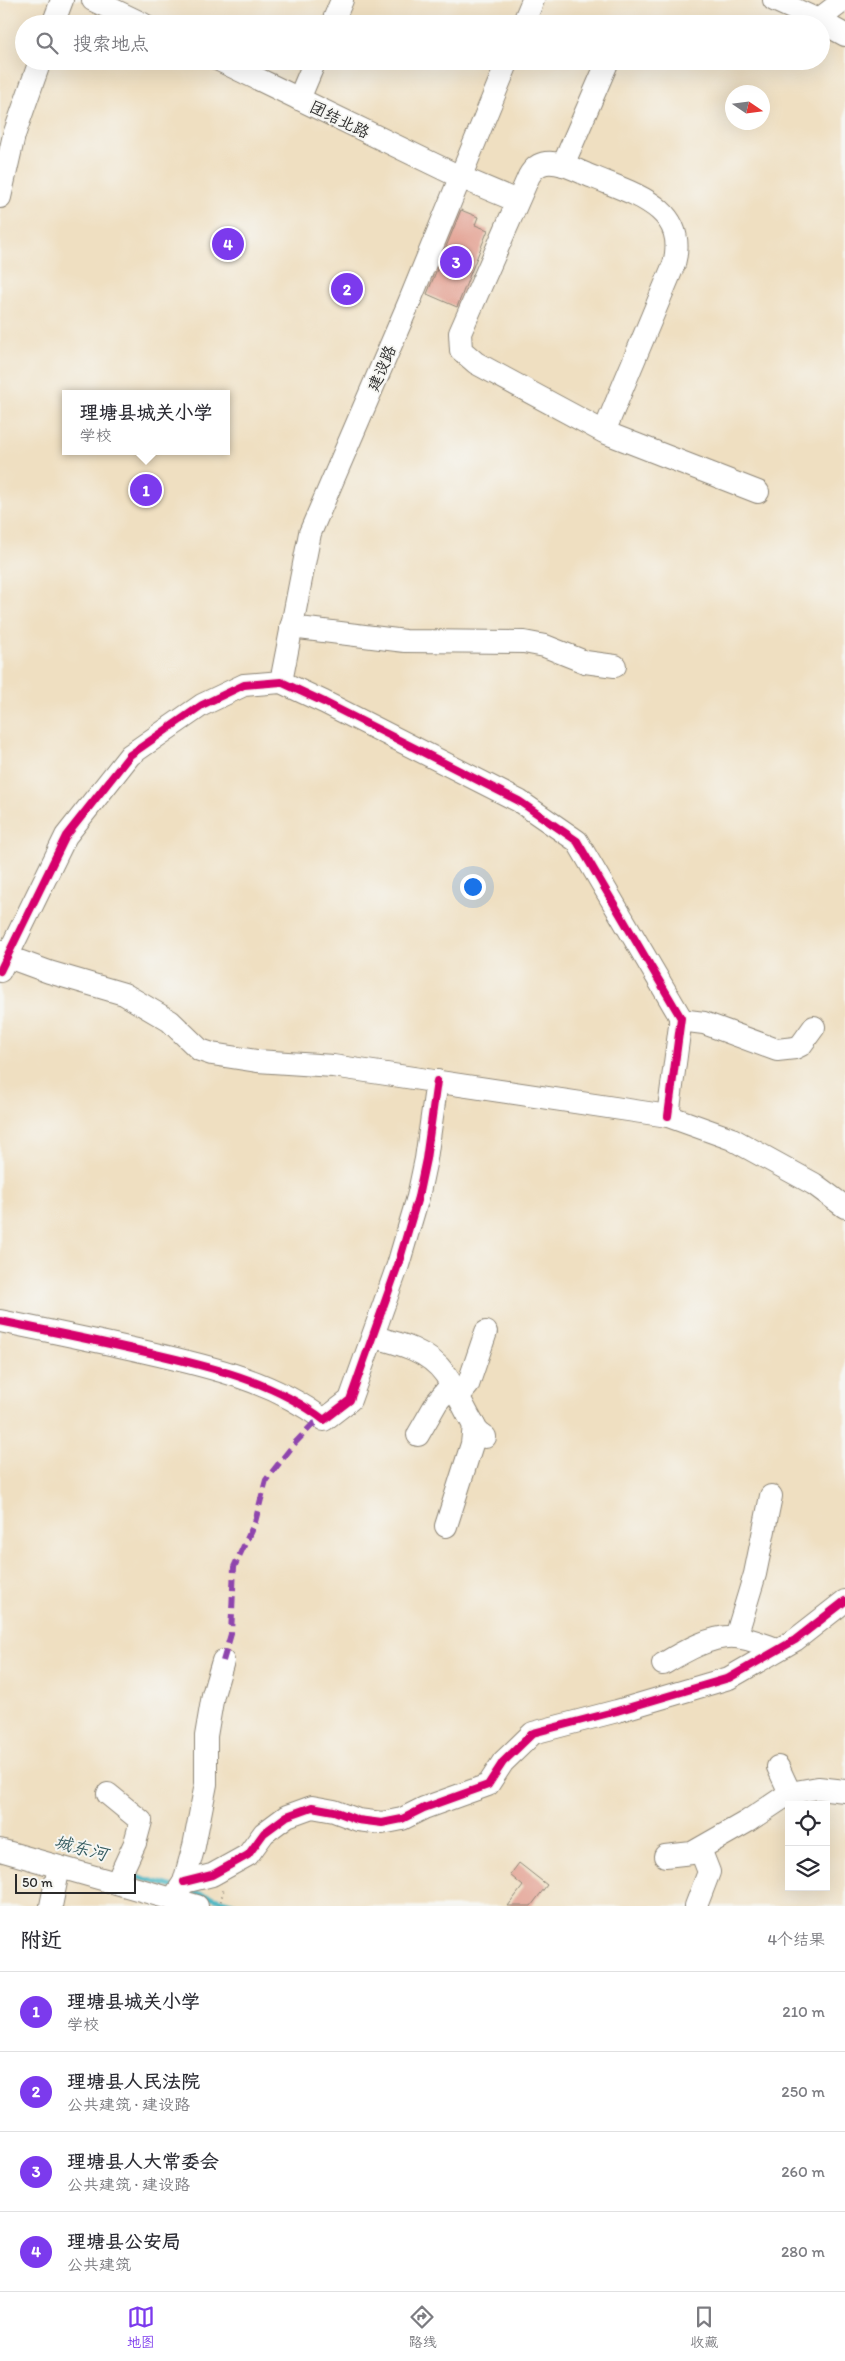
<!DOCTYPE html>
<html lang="zh">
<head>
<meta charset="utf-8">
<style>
  :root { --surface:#fff; --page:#f2f2f3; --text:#2b2b33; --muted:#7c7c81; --line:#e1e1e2; --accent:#7c3aed }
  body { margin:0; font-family:Itim,"LXGW WenKai TC",sans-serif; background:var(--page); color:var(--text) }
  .controls { position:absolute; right:15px; bottom:15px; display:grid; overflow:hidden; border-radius:0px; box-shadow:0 5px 20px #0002 }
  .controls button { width:45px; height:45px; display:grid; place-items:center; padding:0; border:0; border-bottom:1px solid var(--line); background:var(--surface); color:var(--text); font:25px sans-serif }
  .compass { position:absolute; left:725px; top:85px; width:45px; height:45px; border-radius:50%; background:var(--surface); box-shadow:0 5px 20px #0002; rotate:103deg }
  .scale { position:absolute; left:15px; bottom:12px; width:121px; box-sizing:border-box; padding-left:5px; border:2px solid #2b2b2b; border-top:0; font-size:14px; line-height:18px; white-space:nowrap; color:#2b2b2b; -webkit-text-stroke:4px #f6f6f2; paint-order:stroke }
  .you { position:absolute; left:472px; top:886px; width:18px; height:18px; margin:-12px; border:4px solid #fff; border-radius:50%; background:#1a73e8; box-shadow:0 0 0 8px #1a73e833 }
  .badge { display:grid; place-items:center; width:32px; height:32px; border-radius:50%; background:var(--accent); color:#fff; font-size:16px; font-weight:700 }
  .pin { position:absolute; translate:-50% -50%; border:2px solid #fff; box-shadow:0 1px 5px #0006 }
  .popup { position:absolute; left:62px; top:390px; width:168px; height:65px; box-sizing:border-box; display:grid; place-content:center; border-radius:0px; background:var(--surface); filter:drop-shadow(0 1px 4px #0005); font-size:16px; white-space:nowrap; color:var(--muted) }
  .popup b { font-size:19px; color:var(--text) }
  .popup::after { content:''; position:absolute; left:50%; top:100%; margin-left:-10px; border:10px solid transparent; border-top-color:var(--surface) }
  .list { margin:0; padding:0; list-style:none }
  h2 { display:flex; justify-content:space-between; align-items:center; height:65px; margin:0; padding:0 20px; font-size:21px }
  h2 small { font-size:16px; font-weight:400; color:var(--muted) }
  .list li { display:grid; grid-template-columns:32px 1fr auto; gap:15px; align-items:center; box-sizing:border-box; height:80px; padding:0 20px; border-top:1px solid var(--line) }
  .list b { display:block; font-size:19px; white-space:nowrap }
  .list p { margin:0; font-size:16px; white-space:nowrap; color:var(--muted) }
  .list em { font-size:16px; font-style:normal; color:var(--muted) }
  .icon { flex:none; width:28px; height:28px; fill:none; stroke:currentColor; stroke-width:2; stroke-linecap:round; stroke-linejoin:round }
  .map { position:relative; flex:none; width:845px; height:1906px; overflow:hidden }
  .search { position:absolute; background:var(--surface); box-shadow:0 5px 20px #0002; left:15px; right:15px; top:15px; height:55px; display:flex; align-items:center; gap:12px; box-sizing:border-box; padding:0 18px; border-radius:28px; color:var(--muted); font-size:19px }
  .sheet { height:385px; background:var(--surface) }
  nav { display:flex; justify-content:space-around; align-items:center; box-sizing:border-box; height:70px; border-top:1px solid var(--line); background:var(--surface); font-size:14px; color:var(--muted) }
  nav a { display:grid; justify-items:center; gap:2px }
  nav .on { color:var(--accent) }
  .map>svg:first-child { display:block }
</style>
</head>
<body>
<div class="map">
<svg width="845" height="1906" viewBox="0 0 845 1906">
  <rect width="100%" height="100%" fill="#f6f6f2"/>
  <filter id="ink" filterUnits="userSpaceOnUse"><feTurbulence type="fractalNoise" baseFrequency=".02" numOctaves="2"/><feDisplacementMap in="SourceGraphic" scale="10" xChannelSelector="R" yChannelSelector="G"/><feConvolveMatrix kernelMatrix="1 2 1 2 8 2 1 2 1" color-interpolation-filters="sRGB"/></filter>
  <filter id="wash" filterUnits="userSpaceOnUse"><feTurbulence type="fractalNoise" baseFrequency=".0096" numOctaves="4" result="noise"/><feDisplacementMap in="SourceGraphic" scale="20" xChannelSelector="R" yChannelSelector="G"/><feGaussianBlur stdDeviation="1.12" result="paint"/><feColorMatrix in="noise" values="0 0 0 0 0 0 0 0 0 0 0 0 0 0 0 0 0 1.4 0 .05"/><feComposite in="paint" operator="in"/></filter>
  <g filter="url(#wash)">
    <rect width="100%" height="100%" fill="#efdfc1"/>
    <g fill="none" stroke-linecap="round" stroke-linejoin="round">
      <!-- stream -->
      <g stroke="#48b6c2" stroke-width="5">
        <path d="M 127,1874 L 174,1887"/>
        <path d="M 187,1890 L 242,1906"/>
      </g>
    </g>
    <g id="blocks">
      <!-- building -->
      <g fill="#e29c8d">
        <path d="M 461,210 L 478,217 L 475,225 L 488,230 L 457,307 L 427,294 Z"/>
        <path d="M 519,1863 L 547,1885 L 531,1906 L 508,1906 L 523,1886 L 510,1875 Z"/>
      </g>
    </g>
  </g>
  <g filter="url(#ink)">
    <use href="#blocks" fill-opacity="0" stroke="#8d8576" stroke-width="1"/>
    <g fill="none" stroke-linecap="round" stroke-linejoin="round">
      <defs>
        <g id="minor">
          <path d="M 93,0 L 143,24"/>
          <path d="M 774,0 L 818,20 L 845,35"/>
          <path d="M 818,20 L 844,0"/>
          <path d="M 53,24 L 62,0"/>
          <path d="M 332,24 L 342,0"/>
          <path d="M 523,24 L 533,0"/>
          <path d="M 221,61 L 460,177 L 517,201"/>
          <path d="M 299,99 L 315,61"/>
          <path d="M 563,165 L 608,61"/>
          <path d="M 0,197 L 14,135 L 40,61"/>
          <path d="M 604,432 L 674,264 C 689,208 634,194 593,177 C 579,172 562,161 546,163 C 538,164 533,169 529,176 L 460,333 L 461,350 L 476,363 L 604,432 L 758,492"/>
          <path d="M 291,627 L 405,641 L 524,642 L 545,646 L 585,662 L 615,666"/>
          <path d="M 281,682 L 310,533 L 408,305 L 508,61"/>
          <path d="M 0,951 L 8,957 L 49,972 L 124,994 L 170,1021 L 200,1050 L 212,1054 L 257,1061 L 333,1066 L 668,1116 L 732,1139 L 814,1184 L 845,1207"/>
          <path d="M 0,971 L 66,836 L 130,755 L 202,705 L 244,685 L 281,682 L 324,702 L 519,801 L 577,841 L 681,1018 L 668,1116"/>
          <path d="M 680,1020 L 704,1023 L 777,1050 L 795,1048 L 801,1045 L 814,1027"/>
          <path d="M 0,1321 C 49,1331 98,1341 146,1352 C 208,1366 273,1381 324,1420 L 350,1400 L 398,1265 L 418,1197 L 426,1159 L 437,1081"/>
          <path d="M 373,1337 C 399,1343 429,1351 445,1374 C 458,1392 466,1414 478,1432 L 485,1437"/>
          <path d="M 458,1397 L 468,1385 L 486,1332"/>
          <path d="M 418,1435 L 437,1402 L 451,1385"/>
          <path d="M 446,1526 L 472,1444 L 474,1425"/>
          <path d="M 736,1637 L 755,1574 L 771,1496"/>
          <path d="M 663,1664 C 683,1652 711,1635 736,1637 C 749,1638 764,1645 777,1649"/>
          <path d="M 778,1767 L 790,1793"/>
          <path d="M 108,1794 L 141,1821 L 135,1843 L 117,1882"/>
          <path d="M 0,1850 L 197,1906"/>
          <path d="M 665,1856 L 692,1853 L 748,1821 L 790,1793 L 818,1788 L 845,1791"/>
          <path d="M 184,1882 L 212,1875 L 248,1855 L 264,1833 L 287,1816 L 312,1807 L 334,1811 L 358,1820 L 382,1823 L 402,1819 L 424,1808 L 488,1785 L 503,1762 L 533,1733 L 617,1711 L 729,1678 L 795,1640 L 845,1601"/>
          <path d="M 173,1899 L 184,1882 L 194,1846 L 206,1784 L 206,1736 L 213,1695 L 223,1661"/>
          <path d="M 51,1906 L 59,1867"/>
          <path d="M 696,1906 L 709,1872 L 700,1849"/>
        </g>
      </defs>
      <!-- minor casing -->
      <use href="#minor" stroke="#8d8576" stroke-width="24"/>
      <!-- path -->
      <path stroke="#8d8576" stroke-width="3" stroke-dasharray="1 4" stroke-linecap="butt" d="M 219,1906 L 223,1890"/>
      <!-- minor -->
      <use href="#minor" stroke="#fff" stroke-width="22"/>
      <!-- quiet -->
      <path stroke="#8e44ad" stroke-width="6" stroke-dasharray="12 6" stroke-linecap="butt" d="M 223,1661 L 231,1634 L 234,1567 L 255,1522 L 266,1480 L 295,1443 L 313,1424 L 324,1420"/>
      <defs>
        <g id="cycleway">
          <path d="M 0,971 L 66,836 L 130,755 L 202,705 L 244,685 L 281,682 L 324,702 L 519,801 L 577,841 L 681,1018 L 668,1116"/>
          <path d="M 0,1321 C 49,1331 98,1341 146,1352 C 208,1366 273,1381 324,1420 L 350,1400 L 398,1265 L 418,1197 L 426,1159 L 437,1081"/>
          <path d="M 184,1882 L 212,1875 L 248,1855 L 264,1833 L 287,1816 L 312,1807 L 334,1811 L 358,1820 L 382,1823 L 402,1819 L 424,1808 L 488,1785 L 503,1762 L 533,1733 L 617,1711 L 729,1678 L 795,1640 L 845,1601"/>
        </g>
      </defs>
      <!-- cycleway casing -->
      <use href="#cycleway" stroke="#f6f6f2" stroke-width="11"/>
      <!-- cycleway -->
      <use href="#cycleway" stroke="#d6006c" stroke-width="8"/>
    </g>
  </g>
  <g text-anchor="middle" stroke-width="4" stroke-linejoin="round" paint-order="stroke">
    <!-- street labels -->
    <g font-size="16" fill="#2b2b2b" stroke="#f6f6f2">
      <text transform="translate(340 119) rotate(26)" y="6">团结北路</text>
      <text transform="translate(381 368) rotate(-67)" y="6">建设路</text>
    </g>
    <!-- water labels -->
    <g font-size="18" font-style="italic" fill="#355c60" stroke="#f6f6f2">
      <text transform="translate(81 1848) rotate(15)" y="6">城东河</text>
    </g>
  </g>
</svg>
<div class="controls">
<button><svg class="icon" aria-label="locate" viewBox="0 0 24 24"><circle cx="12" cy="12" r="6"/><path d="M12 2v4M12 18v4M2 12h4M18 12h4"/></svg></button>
<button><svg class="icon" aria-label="layers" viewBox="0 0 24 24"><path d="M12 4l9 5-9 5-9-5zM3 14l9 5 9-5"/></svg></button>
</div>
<svg class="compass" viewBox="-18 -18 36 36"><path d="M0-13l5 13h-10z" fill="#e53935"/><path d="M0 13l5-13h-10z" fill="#7c7c81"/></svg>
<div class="scale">50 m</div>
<div class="you"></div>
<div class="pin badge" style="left:146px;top:490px">1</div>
<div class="popup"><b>理塘县城关小学</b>学校</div>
<div class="pin badge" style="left:347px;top:289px">2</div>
<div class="pin badge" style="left:456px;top:262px">3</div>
<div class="pin badge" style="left:228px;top:244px">4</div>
<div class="search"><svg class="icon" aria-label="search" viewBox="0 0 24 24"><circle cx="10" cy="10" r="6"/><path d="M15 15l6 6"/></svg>搜索地点</div>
</div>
<section class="sheet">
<h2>附近<small>4个结果</small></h2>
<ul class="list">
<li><span class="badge">1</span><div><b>理塘县城关小学</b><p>学校</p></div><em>210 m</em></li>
<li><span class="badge">2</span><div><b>理塘县人民法院</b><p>公共建筑 · 建设路</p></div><em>250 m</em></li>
<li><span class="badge">3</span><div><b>理塘县人大常委会</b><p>公共建筑 · 建设路</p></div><em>260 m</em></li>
<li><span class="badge">4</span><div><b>理塘县公安局</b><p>公共建筑</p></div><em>280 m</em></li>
</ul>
</section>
<nav>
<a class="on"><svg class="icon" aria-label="map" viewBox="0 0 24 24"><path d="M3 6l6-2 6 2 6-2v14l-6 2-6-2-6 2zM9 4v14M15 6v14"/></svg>地图</a>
<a><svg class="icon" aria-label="directions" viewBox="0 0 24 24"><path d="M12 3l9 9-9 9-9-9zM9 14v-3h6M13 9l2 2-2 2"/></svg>路线</a>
<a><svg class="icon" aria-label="saved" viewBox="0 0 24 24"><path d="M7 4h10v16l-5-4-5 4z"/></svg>收藏</a>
</nav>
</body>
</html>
